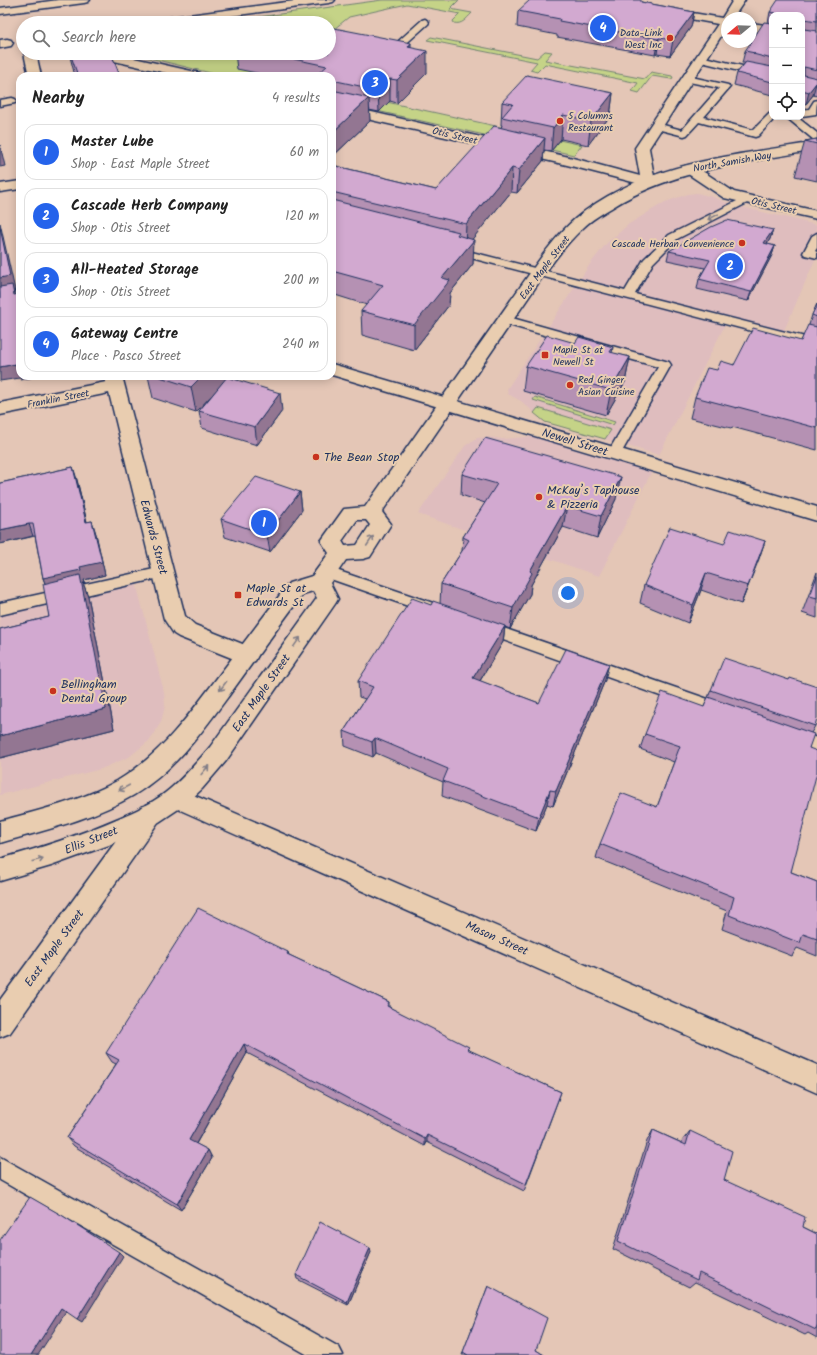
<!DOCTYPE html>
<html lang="en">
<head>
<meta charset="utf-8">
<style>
  :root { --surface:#fff; --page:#f2f2f2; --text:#222; --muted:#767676; --line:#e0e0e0; --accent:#2563eb }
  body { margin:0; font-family:Kalam,sans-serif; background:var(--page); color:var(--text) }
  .controls { position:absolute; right:12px; top:12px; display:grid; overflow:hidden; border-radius:8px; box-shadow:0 2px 10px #0003 }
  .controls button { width:36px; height:36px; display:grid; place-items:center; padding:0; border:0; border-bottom:1px solid var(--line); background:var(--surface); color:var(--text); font:20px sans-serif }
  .compass { position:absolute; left:721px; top:12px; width:36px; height:36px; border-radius:50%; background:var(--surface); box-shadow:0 2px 10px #0003; rotate:251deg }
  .you { position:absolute; left:568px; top:593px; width:14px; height:14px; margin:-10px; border:3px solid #fff; border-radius:50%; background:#1a73e8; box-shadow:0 0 0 6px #1a73e833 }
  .badge { display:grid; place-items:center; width:26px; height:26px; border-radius:50%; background:var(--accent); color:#fff; font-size:13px; font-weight:700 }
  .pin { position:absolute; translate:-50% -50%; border:2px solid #fff; box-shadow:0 1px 4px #0006 }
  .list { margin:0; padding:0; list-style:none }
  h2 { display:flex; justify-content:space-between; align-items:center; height:52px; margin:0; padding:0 16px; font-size:17px }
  h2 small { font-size:13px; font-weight:400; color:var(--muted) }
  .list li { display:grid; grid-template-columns:26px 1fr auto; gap:12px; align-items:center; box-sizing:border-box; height:56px; margin:0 8px 8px; padding:0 8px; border:1px solid var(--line); border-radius:12px }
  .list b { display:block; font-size:15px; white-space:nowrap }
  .list p { margin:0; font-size:13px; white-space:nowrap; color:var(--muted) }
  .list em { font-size:13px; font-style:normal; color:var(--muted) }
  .icon { flex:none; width:22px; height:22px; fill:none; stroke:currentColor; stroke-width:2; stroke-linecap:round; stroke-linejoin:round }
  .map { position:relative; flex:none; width:817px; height:1355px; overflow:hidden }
  .search { position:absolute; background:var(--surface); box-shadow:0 2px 10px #0003; left:16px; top:16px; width:320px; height:44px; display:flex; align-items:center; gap:10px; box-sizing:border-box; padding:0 14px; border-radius:22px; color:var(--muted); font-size:15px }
  .panel { position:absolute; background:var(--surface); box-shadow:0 2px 10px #0003; left:16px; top:72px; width:320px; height:308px; border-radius:12px }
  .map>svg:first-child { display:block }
</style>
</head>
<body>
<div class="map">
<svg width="817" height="1355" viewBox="0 0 817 1355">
  <rect width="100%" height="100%" fill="#e4c6b6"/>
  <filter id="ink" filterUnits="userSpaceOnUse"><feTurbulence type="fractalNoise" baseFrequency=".025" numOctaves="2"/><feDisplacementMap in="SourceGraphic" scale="8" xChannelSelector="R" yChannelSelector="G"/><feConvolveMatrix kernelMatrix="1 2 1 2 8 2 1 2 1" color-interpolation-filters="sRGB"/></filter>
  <g filter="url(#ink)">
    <!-- built -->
    <g fill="#dfbdbe">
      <path d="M 697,193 L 713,197 L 733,205 L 817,225 L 817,255 L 783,333 L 728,319 L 659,455 L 545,422 L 521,401 L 508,394 L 507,389 L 590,264 L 606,244 L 629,224 L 665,202 L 688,194 Z"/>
      <path d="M 537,436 L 652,471 L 599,576 L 418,514 L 465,446 L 477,438 L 489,437 L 502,439 Z"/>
      <path d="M 134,575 L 164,692 L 165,706 L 161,722 L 150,740 L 129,757 L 101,769 L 0,795 L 0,606 Z"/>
    </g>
    <!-- green -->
    <g fill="#c5d387" stroke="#708172">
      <path d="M 382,0 L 459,0 L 450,9 L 472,13 C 466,19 462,25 454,23 L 453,21 L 460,14 L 407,4 L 349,17 L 329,33 L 329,23 L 214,23 Z"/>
      <path d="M 431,37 L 537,58 L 545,51 L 552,52 L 545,60 L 645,79 L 651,72 L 672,76 L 673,78 L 671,79 L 652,76 L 639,93 L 632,91 L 638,83 L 545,64 L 537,72 L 530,70 L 537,62 L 427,40 Z"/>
      <path d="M 129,53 L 305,53 L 277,76 L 223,76 Z"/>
      <path d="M 332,90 L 582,145 L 574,155 L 332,101 Z"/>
      <path d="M 535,397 L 615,422 L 613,425 L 533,400 Z"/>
      <path d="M 538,408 L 611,430 L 605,439 L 545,422 L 534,413 Z"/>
    </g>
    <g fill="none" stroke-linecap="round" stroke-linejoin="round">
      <defs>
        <g id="service">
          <path d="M 425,19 L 429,22 L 428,24 L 400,49 L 394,49 L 393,47 L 394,45 L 422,20 Z"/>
          <path d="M 700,56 L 772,73 L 772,79 L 697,61 L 696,59 L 697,57 Z"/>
          <path d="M 687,76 L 728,85 L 730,87 L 704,117 L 753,130 L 769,114 L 772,113 L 772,117 L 776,117 L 758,136 L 755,137 L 699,122 L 687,135 L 684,136 L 653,128 L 651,126 L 656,123 L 682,130 L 719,88 L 684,81 L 682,79 Z"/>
          <path d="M 12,98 L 15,99 L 17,101 L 15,103 L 0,106 L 0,100 Z"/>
          <path d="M 817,100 L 816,114 L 802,116 L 802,110 L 809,109 L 814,101 Z"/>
          <path d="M 786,117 L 797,117 L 817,133 L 817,141 L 814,140 Z"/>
          <path d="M 747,196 L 752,199 L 751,201 L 677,239 L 653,263 L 635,294 L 817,340 L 817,348 L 448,252 L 446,250 L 452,247 L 625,291 L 644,259 L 669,235 Z"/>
          <path d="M 817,233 L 817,248 L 815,251 L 817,252 L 817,258 L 805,255 L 803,253 L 812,236 Z"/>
          <path d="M 20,291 L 20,297 L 0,300 L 0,294 Z"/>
          <path d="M 505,316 L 669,362 L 671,365 L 619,457 L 614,458 L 609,457 L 607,454 L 658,367 L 501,323 L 499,320 L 501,317 Z"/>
          <path d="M 163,567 L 168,568 L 170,572 L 168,576 L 0,615 L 0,603 Z"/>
          <path d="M 327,567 L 436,604 L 439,608 L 436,612 L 431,614 L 322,576 L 320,572 L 322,568 Z"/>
          <path d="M 483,621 L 731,707 L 733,712 L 731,717 L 725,719 L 478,631 L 475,627 L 478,623 Z"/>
          <path d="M 790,728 L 817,738 L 817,752 L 784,740 L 782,735 L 784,730 Z"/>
          <path d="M 0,1157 L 339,1347 L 343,1355 L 308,1355 L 0,1180 Z"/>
        </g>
        <g id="minor">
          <path d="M 302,0 L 335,0 L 333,2 L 329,3 L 177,23 L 144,23 L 146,21 L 150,20 Z"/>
          <path d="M 733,0 L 745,0 L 733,18 L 727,18 L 727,27 L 649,148 L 655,182 L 653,185 L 648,186 L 567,165 L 332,111 L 332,103 L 569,157 L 640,176 L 635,148 L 718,24 L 663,14 L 659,13 L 657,11 L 659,9 L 663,8 L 722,18 Z"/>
          <path d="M 751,23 L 772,26 L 772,34 L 751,31 Z"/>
          <path d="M 7,39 L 11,40 L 13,43 L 11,46 L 0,48 L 0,40 Z"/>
          <path d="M 24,53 L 36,53 L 41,76 L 29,76 Z"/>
          <path d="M 90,53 L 112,53 L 200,73 L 202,76 L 180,76 L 92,56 Z"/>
          <path d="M 690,165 L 695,166 L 734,192 L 817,211 L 817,219 L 724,198 L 685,172 L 683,169 L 685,166 Z"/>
          <path d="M 20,181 L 20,189 L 0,192 L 0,184 Z"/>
          <path d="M 332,364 L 817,507 L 817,521 L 332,375 Z"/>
          <path d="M 104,376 L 122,376 L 185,616 L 195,625 L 255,649 L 258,655 L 255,661 L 247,663 L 239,661 L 179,637 L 174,634 L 164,619 L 109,393 L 0,415 L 0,403 L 106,382 Z"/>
          <path d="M 177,788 L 817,1065 L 817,1093 L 169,805 L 165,798 L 169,791 Z"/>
          <path d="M 150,804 L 159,807 L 162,814 L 159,821 L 10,1033 L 0,1037 L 0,1000 L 141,807 Z"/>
        </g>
        <path id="secondary" d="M 817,142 L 817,150 C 747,162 675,169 613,207 C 603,213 592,219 583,228 C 570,240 558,255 548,269 L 382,512 L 391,524 L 370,557 L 363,559 L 346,560 L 330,583 L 338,599 L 335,604 L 226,761 L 202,789 L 186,804 L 159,822 L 109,845 L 51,866 L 0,881 L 0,859 C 41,848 80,835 119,818 C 135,811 151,804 165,793 C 182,780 196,763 210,747 L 317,598 L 313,591 L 303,594 C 278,627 254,661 230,694 C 202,732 175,770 134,795 C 93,819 45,830 0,843 L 0,821 C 40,810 81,801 117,781 C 158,757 186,719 214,682 C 239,649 264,616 289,583 L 312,576 L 329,553 L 321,541 L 344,509 L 365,507 L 537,263 C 548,248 560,232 575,219 C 641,163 735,155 817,142 ZM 357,520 L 366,520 L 370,525 L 357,545 L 345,546 L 342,541 Z"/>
        <path id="motorway" d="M 58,0 L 90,0 L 88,2 L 84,3 L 0,14 L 0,8 Z"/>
      </defs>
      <!-- service casing -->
      <use href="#service" stroke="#1b2f5e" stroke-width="3"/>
      <!-- minor casing -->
      <use href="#minor" stroke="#1b2f5e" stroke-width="3"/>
      <!-- secondary casing -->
      <use href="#secondary" stroke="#1b2f5e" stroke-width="3"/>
      <!-- motorway casing -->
      <use href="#motorway" stroke="#1b2f5e" stroke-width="3"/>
      <!-- service -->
      <use href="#service" fill="#e9cdb0" fill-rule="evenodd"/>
      <!-- minor -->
      <use href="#minor" fill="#e9cdb0" fill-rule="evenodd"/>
      <!-- secondary -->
      <use href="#secondary" fill="#e9cdb0" fill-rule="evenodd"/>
      <!-- motorway -->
      <use href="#motorway" fill="#e9cdb0" fill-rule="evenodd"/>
    </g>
    <!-- wall -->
    <g fill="#b591b3" stroke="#1b2f5e">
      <path d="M 817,0 L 817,96 L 813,95 L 806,104 L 802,103 L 802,15 L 772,15 L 772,95 L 734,85 L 737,73 L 745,63 L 742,63 L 745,51 L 768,23 L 770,12 Z"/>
      <path d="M 641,2 L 694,12 L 691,27 L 670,56 L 657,54 L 655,55 L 557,37 L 557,35 L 517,27 L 518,11 Z"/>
      <path d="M 411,48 L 427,73 L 397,103 L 390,101 L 379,112 L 369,110 L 370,121 L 332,157 L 332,76 L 271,76 L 237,69 L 235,53 L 329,53 Z"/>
      <path d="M 69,53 L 111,53 L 120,76 L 75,76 Z"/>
      <path d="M 613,93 L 610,116 L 588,145 L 561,139 L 551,151 L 544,150 L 543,161 L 517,193 L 511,192 L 472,239 L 473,264 L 450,293 L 449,305 L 414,350 L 362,335 L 361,311 L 367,305 L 332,294 L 332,165 L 436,190 L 501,128 L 502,125 L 501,125 L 502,102 Z"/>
      <path d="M 817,139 L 817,181 L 795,176 L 805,141 Z"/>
      <path d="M 773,230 L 770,239 L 767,244 L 775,246 L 772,255 L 748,301 L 697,289 L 699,279 L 705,268 L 667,260 L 669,251 Z"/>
      <path d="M 817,304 L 817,450 L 732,427 L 731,428 L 690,418 L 695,397 L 717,370 L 801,341 L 809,325 L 812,315 Z"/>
      <path d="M 575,343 L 613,347 L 612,353 L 630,357 L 625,382 L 606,415 L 523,391 L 526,366 Z"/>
      <path d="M 148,376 L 230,376 L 228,378 L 282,411 L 257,445 L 202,428 L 199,411 L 214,393 L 196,412 L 153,398 Z"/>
      <path d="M 73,467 L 77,480 L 87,522 L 92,521 L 96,534 L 105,575 L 84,580 L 85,583 L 83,583 L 88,596 L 114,729 L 0,758 L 0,629 L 49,617 L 45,583 L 43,578 L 35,536 L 0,544 L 0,483 Z"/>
      <path d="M 462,474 L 616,499 L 597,538 L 563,527 L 531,585 L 530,594 L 510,629 L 505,627 L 503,642 L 480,681 L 539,703 L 605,680 L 553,806 L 547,804 L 536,831 L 442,796 L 443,782 L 376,753 L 373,757 L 345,746 L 344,731 L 365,699 L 359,697 L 358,681 L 431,605 L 440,604 L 441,584 L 462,551 L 463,537 L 485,503 L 461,495 Z"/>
      <path d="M 300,492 L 302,510 L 270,552 L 225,537 L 221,519 Z"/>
      <path d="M 765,541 L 741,604 L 701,590 L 688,623 L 640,603 L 644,585 L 724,544 Z"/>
      <path d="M 817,572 L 817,618 L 802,613 Z"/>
      <path d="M 789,680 L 815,726 L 811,733 L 809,748 L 791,872 L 817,882 L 817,956 L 797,948 L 792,956 L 722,929 L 727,911 L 596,858 L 600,844 L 657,807 L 674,762 L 640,749 L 645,734 L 704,707 L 711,690 Z"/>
      <path d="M 288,952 L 289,955 L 389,1002 L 389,1007 L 468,1050 L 561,1092 L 524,1191 L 427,1142 L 425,1146 L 247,1053 L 196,1144 L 208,1150 L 212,1158 L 181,1210 L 74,1146 L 67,1138 L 116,1064 L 112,1062 L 106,1053 Z"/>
      <path d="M 653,1130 L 682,1143 L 682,1141 L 690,1131 L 724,1180 L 803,1227 L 817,1234 L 817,1338 L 808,1333 L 805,1335 L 695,1282 L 689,1287 L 613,1249 L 647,1141 Z"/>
      <path d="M 370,1248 L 371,1252 L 348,1305 L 297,1279 L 296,1275 Z"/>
      <path d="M 488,1286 L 536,1350 L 544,1355 L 462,1355 Z"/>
    </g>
    <!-- shaded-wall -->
    <g fill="#937692" stroke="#1b2f5e">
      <path d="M 694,12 L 691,27 L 670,56 L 673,40 Z"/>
      <path d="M 659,38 L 657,54 L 655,55 L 658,39 Z"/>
      <path d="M 411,43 L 411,65 L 408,47 Z"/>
      <path d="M 427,51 L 427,73 L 397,103 L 397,80 Z"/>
      <path d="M 390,79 L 390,101 L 379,112 L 378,90 Z"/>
      <path d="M 816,83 L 813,95 L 806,104 L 809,92 Z"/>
      <path d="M 613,93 L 610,116 L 588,145 L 591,121 Z"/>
      <path d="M 369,98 L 370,121 L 332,157 L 332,133 Z"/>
      <path d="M 563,115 L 561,139 L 551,151 L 553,128 Z"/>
      <path d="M 545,138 L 543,161 L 517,193 L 519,170 Z"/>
      <path d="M 0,145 L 5,166 L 0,167 Z"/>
      <path d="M 512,168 L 511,192 L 465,248 L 466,224 Z"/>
      <path d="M 0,223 L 15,290 L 14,290 L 17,299 L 0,293 Z"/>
      <path d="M 773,230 L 770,239 L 762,252 L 764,243 Z"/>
      <path d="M 474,240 L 473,264 L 450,293 L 449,305 L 414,350 L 414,325 L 442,278 Z"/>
      <path d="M 775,246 L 772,255 L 748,301 L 751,292 Z"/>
      <path d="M 18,294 L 20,301 L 20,315 Z"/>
      <path d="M 630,357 L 625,382 L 606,415 L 611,390 Z"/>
      <path d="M 16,364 L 20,365 L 20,376 L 38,376 L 21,380 L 20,378 L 0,381 L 0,367 Z"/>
      <path d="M 202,376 L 230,376 L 196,412 L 191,387 Z"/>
      <path d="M 280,393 L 282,411 L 257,445 L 255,427 Z"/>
      <path d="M 73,467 L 77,480 L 90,535 L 86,522 Z"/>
      <path d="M 621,477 L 616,499 L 597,538 L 601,516 Z"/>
      <path d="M 300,492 L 302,510 L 270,552 L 267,535 Z"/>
      <path d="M 567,506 L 563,527 L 531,585 L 530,594 L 510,629 L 513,608 L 530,571 Z"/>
      <path d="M 92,521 L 96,534 L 105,575 L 84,580 L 85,583 L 83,583 L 88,596 L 114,729 L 0,758 L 0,736 L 106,709 L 48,591 L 43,578 L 80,567 Z"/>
      <path d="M 29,524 L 33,536 L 0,544 L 0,530 Z"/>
      <path d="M 765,541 L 759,559 L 741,604 L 748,586 Z"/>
      <path d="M 706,573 L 701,590 L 688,623 L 693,605 Z"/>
      <path d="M 505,626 L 503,642 L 472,694 L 473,678 Z"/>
      <path d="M 609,664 L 605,680 L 553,806 L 556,791 Z"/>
      <path d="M 375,738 L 376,753 L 373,757 L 372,742 Z"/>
      <path d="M 550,790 L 547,804 L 536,831 L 539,817 Z"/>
      <path d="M 244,1044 L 247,1053 L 194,1147 L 189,1140 Z"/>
      <path d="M 427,1135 L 427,1142 L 425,1146 L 425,1139 Z"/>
      <path d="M 208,1150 L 212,1158 L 181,1210 L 177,1204 Z"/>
      <path d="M 370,1248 L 371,1252 L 348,1305 L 347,1302 Z"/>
      <path d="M 119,1252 L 123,1256 L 82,1322 L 77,1319 Z"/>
      <path d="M 61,1308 L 66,1312 L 38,1355 L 31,1355 Z"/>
    </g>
    <!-- building -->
    <g fill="#d2a9d0" stroke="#1b2f5e">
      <path d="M 530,0 L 641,0 L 641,2 L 694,12 L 673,40 L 659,38 L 658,39 L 559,21 L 560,19 L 518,11 Z"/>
      <path d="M 778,0 L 817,0 L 817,21 L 804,19 L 804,29 L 817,31 L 817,70 L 804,67 L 804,75 L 817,78 L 817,83 L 816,83 L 809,92 L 802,90 L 802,15 L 776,15 L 776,13 L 770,12 Z"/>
      <path d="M 272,16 L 308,23 L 263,23 Z"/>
      <path d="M 764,22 L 772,23 L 772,59 L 753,54 L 755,53 L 745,51 Z"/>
      <path d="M 329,27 L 411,43 L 408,47 L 427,51 L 397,80 L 390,79 L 378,90 L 332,80 L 332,76 L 315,76 L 327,66 L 265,53 L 329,53 Z"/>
      <path d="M 70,53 L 111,53 L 120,76 L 78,76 Z"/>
      <path d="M 746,62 L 772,67 L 772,82 L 737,73 Z"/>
      <path d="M 527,75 L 613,93 L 591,121 L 563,115 L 553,128 L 502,117 L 513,104 L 502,102 Z"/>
      <path d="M 332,90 L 369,98 L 332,133 Z"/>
      <path d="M 494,126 L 545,138 L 519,170 L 512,168 L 466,224 L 332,192 L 332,165 L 436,190 Z"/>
      <path d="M 817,139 L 817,144 L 805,141 Z"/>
      <path d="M 332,200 L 459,232 L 457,235 L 474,240 L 442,278 L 450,280 L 414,325 L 361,311 L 383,285 L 332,271 Z"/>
      <path d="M 727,220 L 773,230 L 764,243 L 775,246 L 751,292 L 699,279 L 710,260 L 669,251 L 711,227 Z"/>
      <path d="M 0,227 L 10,276 L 0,278 Z"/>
      <path d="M 12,285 L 14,295 L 18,294 L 20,315 L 20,365 L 16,366 L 16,364 L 0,367 L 0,287 Z"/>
      <path d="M 817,304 L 817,317 L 812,315 Z"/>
      <path d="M 808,325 L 817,327 L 817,428 L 738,407 L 737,408 L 695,397 L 707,368 L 717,370 L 721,361 L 734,365 L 753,328 L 801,341 Z"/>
      <path d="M 547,335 L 575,343 L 579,337 L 613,347 L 610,352 L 630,357 L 611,390 L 526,366 Z"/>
      <path d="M 157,376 L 202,376 L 191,387 Z"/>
      <path d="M 227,377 L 280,393 L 255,427 L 199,411 Z"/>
      <path d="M 485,438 L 621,477 L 601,516 L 567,506 L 530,571 L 532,573 L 513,608 L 441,584 L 469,540 L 463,537 L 497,484 L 462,474 Z"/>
      <path d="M 73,467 L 86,522 L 92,521 L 102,562 L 80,567 L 81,570 L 43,578 L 33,524 L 29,524 L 0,530 L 0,483 Z"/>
      <path d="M 256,477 L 300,492 L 267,535 L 221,519 Z"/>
      <path d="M 670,527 L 724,544 L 730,530 L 765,541 L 748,586 L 706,573 L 693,605 L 644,585 Z"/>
      <path d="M 80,575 L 106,709 L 0,736 L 0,629 L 49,617 L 43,584 Z"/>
      <path d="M 817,576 L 817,598 L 810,596 Z"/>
      <path d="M 412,598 L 431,605 L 433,601 L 505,626 L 473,678 L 539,703 L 566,649 L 609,664 L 556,791 L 550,790 L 539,817 L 443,781 L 448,769 L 375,738 L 372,742 L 344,731 L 373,687 L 358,681 Z"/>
      <path d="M 724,658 L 789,680 L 790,678 L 817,687 L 817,718 L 815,726 L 711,690 Z"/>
      <path d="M 662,692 L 704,707 L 708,697 L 814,734 L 809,748 L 817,751 L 817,772 L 791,872 L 817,882 L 817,939 L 803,934 L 800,943 L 729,915 L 734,897 L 600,844 L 621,793 L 657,807 L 680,746 L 645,734 Z"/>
      <path d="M 198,908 L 288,952 L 287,954 L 389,1002 L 387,1006 L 469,1047 L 467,1049 L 561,1092 L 526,1184 L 427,1135 L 425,1139 L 244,1044 L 189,1140 L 208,1150 L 177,1204 L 67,1138 L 119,1060 L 106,1053 Z"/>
      <path d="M 653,1130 L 686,1145 L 690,1131 L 732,1151 L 724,1180 L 805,1217 L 803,1227 L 817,1234 L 817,1326 L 816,1330 L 699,1273 L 697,1280 L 618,1241 Z"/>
      <path d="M 30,1197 L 63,1216 L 119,1252 L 77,1319 L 61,1308 L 31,1355 L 0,1355 L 0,1240 Z"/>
      <path d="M 320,1222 L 370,1248 L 347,1302 L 296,1275 Z"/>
      <path d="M 488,1286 L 547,1318 L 536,1350 L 544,1355 L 468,1355 L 463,1352 Z"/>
    </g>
    <!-- one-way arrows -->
    <defs><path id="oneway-shaft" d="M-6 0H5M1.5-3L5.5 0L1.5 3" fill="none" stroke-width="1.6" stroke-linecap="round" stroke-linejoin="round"/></defs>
    <g stroke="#827e87">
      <use href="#oneway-shaft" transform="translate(713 217) rotate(152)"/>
      <use href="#oneway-shaft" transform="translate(370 541) rotate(-56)"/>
      <use href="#oneway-shaft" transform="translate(297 642) rotate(-55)"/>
      <use href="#oneway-shaft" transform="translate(223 686) rotate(127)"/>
      <use href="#oneway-shaft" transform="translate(205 770) rotate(-50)"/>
      <use href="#oneway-shaft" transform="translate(124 788) rotate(152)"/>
      <use href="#oneway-shaft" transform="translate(38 860) rotate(-15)"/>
    </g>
  </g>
  <!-- markers -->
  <g fill="#c8321e" stroke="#e9cdb0" stroke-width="1.5">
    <circle cx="670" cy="38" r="4"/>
    <circle cx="560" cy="121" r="4"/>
    <circle cx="742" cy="243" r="4"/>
    <rect x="541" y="351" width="8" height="8" rx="2"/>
    <circle cx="570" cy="385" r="4"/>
    <circle cx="316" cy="457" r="4"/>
    <circle cx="539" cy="497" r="4"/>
    <rect x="234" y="591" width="8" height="8" rx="2"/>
    <circle cx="53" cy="691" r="4"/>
  </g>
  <g text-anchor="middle" stroke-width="4" stroke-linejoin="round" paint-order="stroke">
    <!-- far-poi labels -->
    <g font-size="10" fill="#1b2f5e" stroke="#e9cdb0" text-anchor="start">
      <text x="662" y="36" text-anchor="end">Data-Link<tspan x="662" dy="12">West Inc</tspan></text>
      <text x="568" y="119">5 Columns<tspan x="568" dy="12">Restaurant</tspan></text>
      <text x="734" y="247" text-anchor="end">Cascade Herban Convenience</text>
      <text x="553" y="353">Maple St at<tspan x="553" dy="12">Newell St</tspan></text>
      <text x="578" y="383">Red Ginger<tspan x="578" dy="12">Asian Cuisine</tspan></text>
    </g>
    <!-- far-street labels -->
    <g font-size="10" fill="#1b2f5e" stroke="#e9cdb0">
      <text transform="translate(455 135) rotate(13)" y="4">Otis Street</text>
      <text transform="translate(732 161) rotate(-10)" y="4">North Samish Way</text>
      <text transform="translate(774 205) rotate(13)" y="4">Otis Street</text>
      <text transform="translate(544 267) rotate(-53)" y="4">East Maple Street</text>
      <text transform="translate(58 398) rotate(-11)" y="4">Franklin Street</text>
    </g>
    <!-- street labels -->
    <g font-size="12" fill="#1b2f5e" stroke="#e9cdb0">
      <text transform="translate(575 442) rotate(17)" y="4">Newell Street</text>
      <text transform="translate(154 537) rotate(75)" y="4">Edwards Street</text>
      <text transform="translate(261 693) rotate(-55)" y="4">East Maple Street</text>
      <text transform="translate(91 840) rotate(-22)" y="4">Ellis Street</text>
      <text transform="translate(497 938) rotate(24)" y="4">Mason Street</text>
      <text transform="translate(54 948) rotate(-54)" y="4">East Maple Street</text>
    </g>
    <!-- poi labels -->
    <g font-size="12" fill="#1b2f5e" stroke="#e9cdb0" text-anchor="start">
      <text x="324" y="461">The Bean Stop</text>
      <text x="547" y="494">McKay’s Taphouse<tspan x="547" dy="14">&amp; Pizzeria</tspan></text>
      <text x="246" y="592">Maple St at<tspan x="246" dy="14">Edwards St</tspan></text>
      <text x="61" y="688">Bellingham<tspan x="61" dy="14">Dental Group</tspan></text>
    </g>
  </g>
</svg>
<div class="controls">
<button>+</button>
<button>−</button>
<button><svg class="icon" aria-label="locate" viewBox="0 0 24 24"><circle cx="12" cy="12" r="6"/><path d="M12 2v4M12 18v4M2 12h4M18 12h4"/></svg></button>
</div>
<svg class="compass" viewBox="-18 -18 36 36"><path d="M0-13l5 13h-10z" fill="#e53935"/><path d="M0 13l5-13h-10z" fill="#767676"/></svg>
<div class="you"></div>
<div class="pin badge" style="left:264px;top:523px">1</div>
<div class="pin badge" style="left:730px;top:266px">2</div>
<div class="pin badge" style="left:375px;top:83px">3</div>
<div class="pin badge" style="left:603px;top:28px">4</div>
<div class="search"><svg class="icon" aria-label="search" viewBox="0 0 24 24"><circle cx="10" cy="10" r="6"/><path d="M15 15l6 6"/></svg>Search here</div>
<section class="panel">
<h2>Nearby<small>4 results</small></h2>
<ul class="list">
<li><span class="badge">1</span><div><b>Master Lube</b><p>Shop · East Maple Street</p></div><em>60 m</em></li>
<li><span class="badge">2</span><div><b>Cascade Herb Company</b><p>Shop · Otis Street</p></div><em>120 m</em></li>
<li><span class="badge">3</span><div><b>All-Heated Storage</b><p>Shop · Otis Street</p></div><em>200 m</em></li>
<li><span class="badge">4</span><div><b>Gateway Centre</b><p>Place · Pasco Street</p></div><em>240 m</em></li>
</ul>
</section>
</div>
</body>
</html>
